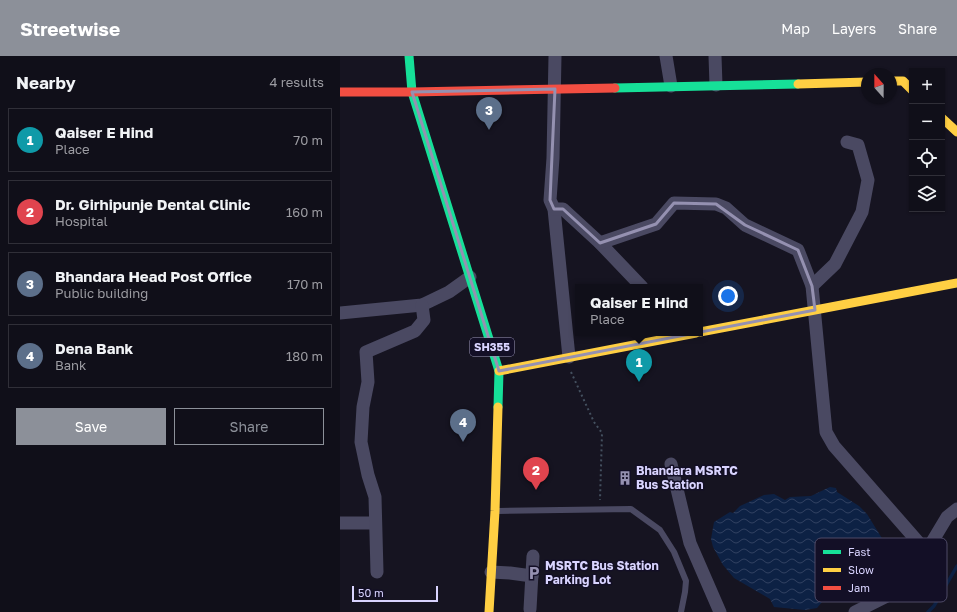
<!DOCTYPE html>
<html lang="en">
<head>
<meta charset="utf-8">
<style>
  :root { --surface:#100f19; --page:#191822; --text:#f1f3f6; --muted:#9c9ca2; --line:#302f38; --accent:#8c9099 }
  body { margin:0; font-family:"Golos Text",sans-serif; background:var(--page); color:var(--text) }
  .controls { position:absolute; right:12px; top:12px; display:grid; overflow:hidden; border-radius:0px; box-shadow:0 1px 3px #0004 }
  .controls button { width:36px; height:36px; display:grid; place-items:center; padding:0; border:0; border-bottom:1px solid var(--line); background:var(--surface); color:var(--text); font:20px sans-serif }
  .compass { position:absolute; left:521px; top:12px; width:36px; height:36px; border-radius:50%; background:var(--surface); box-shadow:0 1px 3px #0004; rotate:339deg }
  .scale { position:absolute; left:12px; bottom:10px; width:86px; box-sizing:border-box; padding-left:4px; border:2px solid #d9d4ff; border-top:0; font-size:11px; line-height:14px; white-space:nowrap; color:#d9d4ff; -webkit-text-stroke:3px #130f26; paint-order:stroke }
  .you { position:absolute; left:388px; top:240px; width:14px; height:14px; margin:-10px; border:3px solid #fff; border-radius:50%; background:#1a73e8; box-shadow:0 0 0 6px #1a73e833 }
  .badge { display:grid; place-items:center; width:26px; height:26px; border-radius:50%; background:var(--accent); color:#fff; font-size:13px; font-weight:700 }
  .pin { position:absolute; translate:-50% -33px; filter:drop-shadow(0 1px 2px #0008) }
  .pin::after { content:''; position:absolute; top:21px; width:14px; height:12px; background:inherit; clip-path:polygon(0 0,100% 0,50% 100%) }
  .popup { position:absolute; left:235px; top:228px; width:128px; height:52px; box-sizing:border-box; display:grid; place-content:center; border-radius:0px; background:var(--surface); filter:drop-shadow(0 1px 3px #0005); font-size:13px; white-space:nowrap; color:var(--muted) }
  .popup b { font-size:15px; color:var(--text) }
  .popup::after { content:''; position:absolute; left:50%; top:100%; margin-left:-8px; border:8px solid transparent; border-top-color:var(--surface) }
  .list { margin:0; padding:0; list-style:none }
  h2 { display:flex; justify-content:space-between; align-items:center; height:52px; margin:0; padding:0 16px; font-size:17px }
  h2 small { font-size:13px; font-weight:400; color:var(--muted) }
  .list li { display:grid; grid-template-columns:26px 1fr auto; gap:12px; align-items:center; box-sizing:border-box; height:64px; margin:0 8px 8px; padding:0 8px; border:1px solid var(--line); border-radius:0px }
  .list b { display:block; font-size:15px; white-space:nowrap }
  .list p { margin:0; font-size:13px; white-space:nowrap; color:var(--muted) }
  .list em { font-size:13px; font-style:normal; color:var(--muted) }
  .actions { display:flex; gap:8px; padding:12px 16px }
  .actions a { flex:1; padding:9px 0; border:1px solid var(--accent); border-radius:0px; text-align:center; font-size:14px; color:var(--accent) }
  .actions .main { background:var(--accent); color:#fff }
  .icon { flex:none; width:22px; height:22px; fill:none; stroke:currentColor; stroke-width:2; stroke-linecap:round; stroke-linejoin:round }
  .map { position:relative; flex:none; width:617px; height:556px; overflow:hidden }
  header { display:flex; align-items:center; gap:24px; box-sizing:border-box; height:56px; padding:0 20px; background:var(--accent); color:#fff }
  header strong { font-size:19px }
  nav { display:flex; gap:22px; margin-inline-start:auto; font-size:14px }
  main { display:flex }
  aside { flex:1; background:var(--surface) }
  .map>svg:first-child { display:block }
</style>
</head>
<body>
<header>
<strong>Streetwise</strong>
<nav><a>Map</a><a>Layers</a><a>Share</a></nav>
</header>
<main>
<aside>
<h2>Nearby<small>4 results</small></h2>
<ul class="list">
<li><span class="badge" style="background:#0f9aa8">1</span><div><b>Qaiser E Hind</b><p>Place</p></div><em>70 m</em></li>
<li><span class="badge" style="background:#e0444e">2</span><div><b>Dr. Girhipunje Dental Clinic</b><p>Hospital</p></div><em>160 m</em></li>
<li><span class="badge" style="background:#5c6f8a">3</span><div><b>Bhandara Head Post Office</b><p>Public building</p></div><em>170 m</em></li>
<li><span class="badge" style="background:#5c6f8a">4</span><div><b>Dena Bank</b><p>Bank</p></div><em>180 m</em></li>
</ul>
<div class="actions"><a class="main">Save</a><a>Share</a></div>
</aside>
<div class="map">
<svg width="617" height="556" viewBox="0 0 617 556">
  <defs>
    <pattern id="water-waves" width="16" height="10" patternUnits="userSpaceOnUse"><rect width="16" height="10" fill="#0d2144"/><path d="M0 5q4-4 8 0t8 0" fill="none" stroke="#304060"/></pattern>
  </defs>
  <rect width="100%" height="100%" fill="#161421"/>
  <!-- water -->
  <path fill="url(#water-waves)" d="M 490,431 L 496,432 L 497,436 L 519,450 L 527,458 L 543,484 L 545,494 L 535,510 L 516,521 L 515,527 L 493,542 L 487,540 L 477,552 L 465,554 L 434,551 L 430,543 L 394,522 L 383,509 L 373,491 L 371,483 L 374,466 L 390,456 L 393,457 L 400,450 L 424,439 L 434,438 L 445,444 L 450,441 L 471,440 Z"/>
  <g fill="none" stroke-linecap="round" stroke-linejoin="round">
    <!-- stream -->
    <path stroke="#0d2144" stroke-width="3.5" d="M 588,556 L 594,550 L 617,510"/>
    <!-- path -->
    <path stroke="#44505f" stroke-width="2" stroke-dasharray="2 3" stroke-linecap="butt" d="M 231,316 L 254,366 L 262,377 L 260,444"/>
    <!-- lane -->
    <path stroke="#4a4962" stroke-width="6" d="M 158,455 L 291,453 L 320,474 L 334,496 L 346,525 L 345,536 L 341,556"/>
    <!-- street -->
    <g stroke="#4a4962" stroke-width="13">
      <path d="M 215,0 L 213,102 L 210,144 L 214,153 L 229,301"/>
      <path d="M 326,0 L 331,30"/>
      <path d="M 375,0 L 376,29"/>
      <path d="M 214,153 L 223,153 L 260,187 L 302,231"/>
      <path d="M 260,187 L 316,168 L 334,147 L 376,148 L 386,152 L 405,169 L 458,194 L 472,230 L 486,376 L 494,390 L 586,495"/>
      <path d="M 472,230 L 495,208 L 522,156 L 528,124 L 518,89 L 507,86"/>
      <path d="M 0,257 L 82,249 L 109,236 L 130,221"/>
      <path d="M 331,408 L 350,487 L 380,556"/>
      <path d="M 0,467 L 35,467"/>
      <path d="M 37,516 L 35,441 L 28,419 L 21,386 L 23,351 L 28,326 L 26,296 L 75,275 L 84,264 L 82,249"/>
      <path d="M 151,516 L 170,517 L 192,520"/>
      <path d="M 190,553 L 193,500"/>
      <path d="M 515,556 L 565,531 L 607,461 L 617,453"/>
    </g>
    <!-- fast -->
    <g stroke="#16e098" stroke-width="9">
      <path d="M 69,0 L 72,36 L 159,315 L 158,351"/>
      <path d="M 275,32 L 458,28"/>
    </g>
    <!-- slow -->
    <g stroke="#ffcf43" stroke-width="9">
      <path d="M 551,25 L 563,25 L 572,34"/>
      <path d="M 458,28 L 527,26"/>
      <path d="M 602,62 L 617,76"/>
      <path d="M 360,276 L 617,227"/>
      <path d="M 159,315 L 356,277"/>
      <path d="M 149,556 L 155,455 L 158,351"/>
    </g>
    <!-- jam -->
    <path stroke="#f24e42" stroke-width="9" d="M 0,36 L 72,36 L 275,32"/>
  </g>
  <!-- marked area -->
  <path fill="none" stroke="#9591b1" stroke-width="3" stroke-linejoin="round" d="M 215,33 L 210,144 L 214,153 L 223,153 L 260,187 L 316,168 L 334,147 L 376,148 L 405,169 L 458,194 L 472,230 L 475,254 L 159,315 L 72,36 Z"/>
  <!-- icons -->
  <defs>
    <symbol id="building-bare" viewBox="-9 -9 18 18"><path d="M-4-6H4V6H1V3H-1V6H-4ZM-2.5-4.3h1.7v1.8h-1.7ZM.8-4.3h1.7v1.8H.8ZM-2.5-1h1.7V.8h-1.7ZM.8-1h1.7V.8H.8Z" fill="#9591b1" stroke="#130f26" stroke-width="2.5" paint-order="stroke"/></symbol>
    <symbol id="parking-bare" viewBox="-9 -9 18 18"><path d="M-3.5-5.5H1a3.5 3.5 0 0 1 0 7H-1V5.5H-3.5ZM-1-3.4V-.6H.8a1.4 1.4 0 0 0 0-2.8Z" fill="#9591b1" stroke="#130f26" stroke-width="2.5" paint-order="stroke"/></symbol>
  </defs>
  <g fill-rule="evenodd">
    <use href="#building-bare" x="275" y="412" width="20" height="20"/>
    <use href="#parking-bare" x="184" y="507" width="20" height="20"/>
  </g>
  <g text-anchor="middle" stroke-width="3" stroke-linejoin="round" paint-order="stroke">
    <!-- shield labels -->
    <rect fill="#130f26" stroke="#9e99be" stroke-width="1" x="130" y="282" width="44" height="18" rx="3"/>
    <g font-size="11" font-weight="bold" fill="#d9d4ff">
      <text x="152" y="295">SH355</text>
    </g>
    <!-- poi labels -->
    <g font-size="12" font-weight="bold" fill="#d9d4ff" stroke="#130f26" text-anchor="start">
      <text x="296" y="419">Bhandara MSRTC<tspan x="296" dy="14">Bus Station</tspan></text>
      <text x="205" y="514">MSRTC Bus Station<tspan x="205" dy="14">Parking Lot</tspan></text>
    </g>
  </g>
  <!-- legend -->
  <rect x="475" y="482" width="132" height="64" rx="6" fill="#130f26" stroke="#4e4a67" stroke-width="1"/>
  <rect x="483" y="494" width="18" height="4" fill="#16e098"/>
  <rect x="483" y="512" width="18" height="4" fill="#ffcf43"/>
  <rect x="483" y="530" width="18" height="4" fill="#f24e42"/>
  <g font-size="11" fill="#d9d4ff">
    <text x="508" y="500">Fast</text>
    <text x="508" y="518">Slow</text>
    <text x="508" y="536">Jam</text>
  </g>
</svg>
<div class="controls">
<button>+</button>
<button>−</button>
<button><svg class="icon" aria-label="locate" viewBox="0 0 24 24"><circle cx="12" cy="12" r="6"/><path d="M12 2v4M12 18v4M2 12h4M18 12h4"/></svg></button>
<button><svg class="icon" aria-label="layers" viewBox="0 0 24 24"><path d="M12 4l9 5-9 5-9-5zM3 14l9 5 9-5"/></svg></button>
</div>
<svg class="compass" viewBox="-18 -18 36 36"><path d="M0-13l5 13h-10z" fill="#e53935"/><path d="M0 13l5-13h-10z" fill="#9c9ca2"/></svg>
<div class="scale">50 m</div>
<div class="you"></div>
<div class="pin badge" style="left:299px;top:326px;background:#0f9aa8">1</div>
<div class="popup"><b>Qaiser E Hind</b>Place</div>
<div class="pin badge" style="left:196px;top:434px;background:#e0444e">2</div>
<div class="pin badge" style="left:149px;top:74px;background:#5c6f8a">3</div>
<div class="pin badge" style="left:123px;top:386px;background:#5c6f8a">4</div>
</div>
</main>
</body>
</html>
